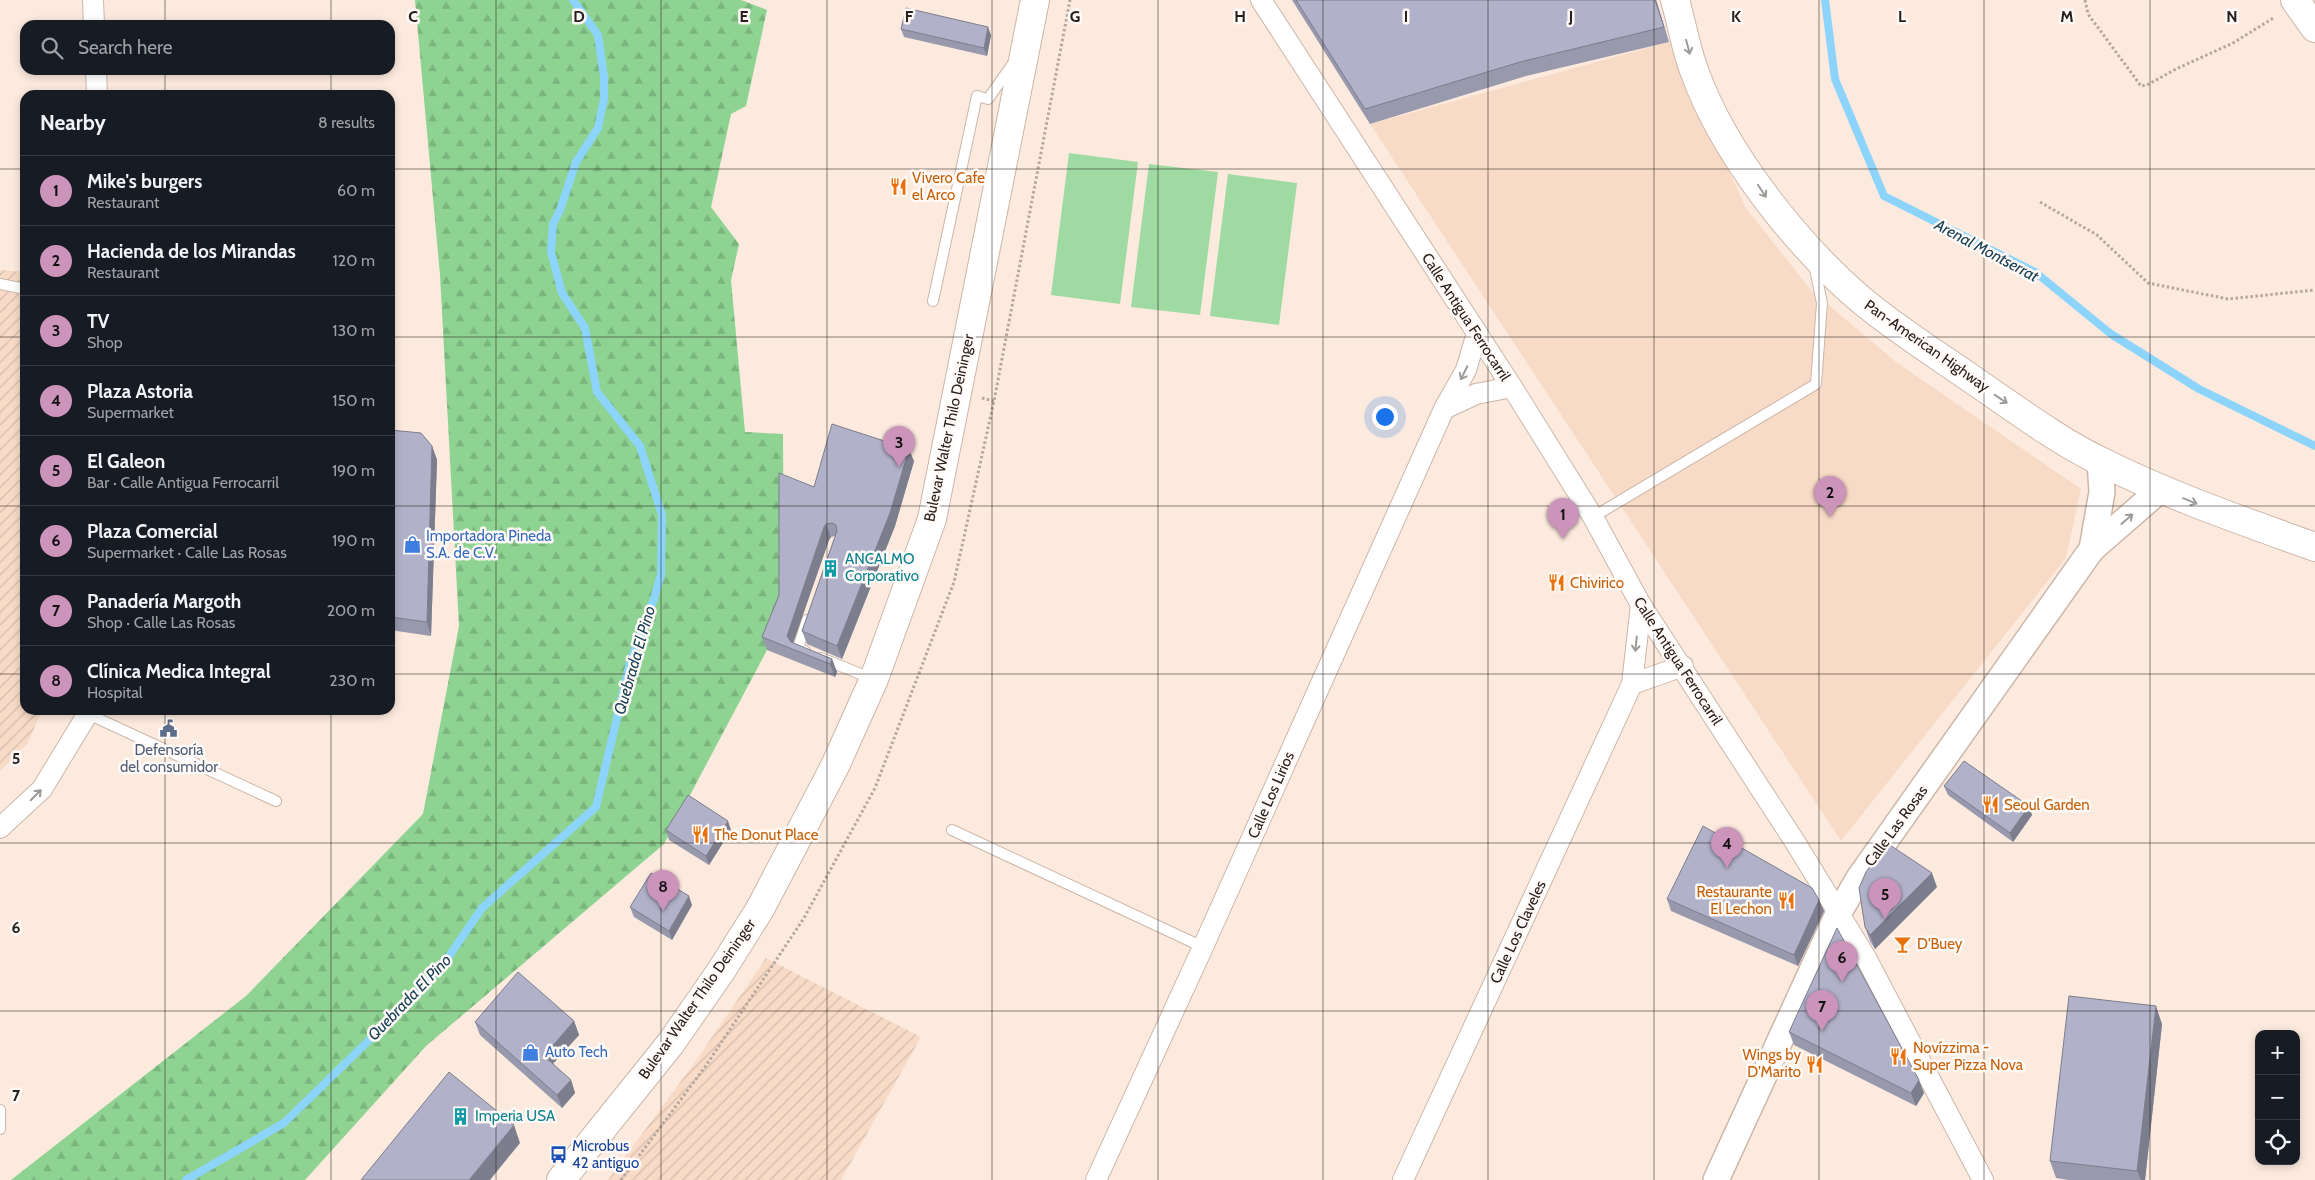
<!DOCTYPE html>
<html lang="en">
<head>
<meta charset="utf-8">
<style>
  :root { --surface:#171b24; --page:#242831; --text:#f1f3f6; --muted:#9ea1a6; --line:#363941; --accent:#cc93bb }
  body { margin:0; font-family:Cabin,sans-serif; background:var(--page); color:var(--text) }
  .controls { position:absolute; right:15px; bottom:15px; display:grid; overflow:hidden; border-radius:10px; box-shadow:0 2px 8px #0003 }
  .controls button { width:45px; height:45px; display:grid; place-items:center; padding:0; border:0; border-bottom:1px solid var(--line); background:var(--surface); color:var(--text); font:25px sans-serif }
  .you { position:absolute; left:1384px; top:416px; width:18px; height:18px; margin:-12px; border:4px solid #fff; border-radius:50%; background:#1a73e8; box-shadow:0 0 0 8px #1a73e833 }
  .badge { display:grid; place-items:center; width:32px; height:32px; border-radius:50%; background:var(--accent); color:#111; font-size:16px; font-weight:700 }
  .pin { position:absolute; translate:-50% -41px; filter:drop-shadow(0 1px 2px #0008) }
  .pin::after { content:''; position:absolute; top:26px; width:18px; height:15px; background:inherit; clip-path:polygon(0 0,100% 0,50% 100%) }
  .list { margin:0; padding:0; list-style:none }
  h2 { display:flex; justify-content:space-between; align-items:center; height:65px; margin:0; padding:0 20px; font-size:21px }
  h2 small { font-size:16px; font-weight:400; color:var(--muted) }
  .list li { display:grid; grid-template-columns:32px 1fr auto; gap:15px; align-items:center; box-sizing:border-box; height:70px; padding:0 20px; border-top:1px solid var(--line) }
  .list b { display:block; font-size:19px; white-space:nowrap }
  .list p { margin:0; font-size:16px; white-space:nowrap; color:var(--muted) }
  .list em { font-size:16px; font-style:normal; color:var(--muted) }
  .icon { flex:none; width:28px; height:28px; fill:none; stroke:currentColor; stroke-width:2; stroke-linecap:round; stroke-linejoin:round }
  .map { position:relative; flex:none; width:2315px; height:1180px; overflow:hidden }
  .search { position:absolute; background:var(--surface); box-shadow:0 2px 8px #0003; left:20px; top:20px; width:375px; height:55px; display:flex; align-items:center; gap:12px; box-sizing:border-box; padding:0 18px; border-radius:15px; color:var(--muted); font-size:19px }
  .panel { position:absolute; background:var(--surface); box-shadow:0 2px 8px #0003; left:20px; top:90px; width:375px; height:625px; border-radius:15px }
  .map>svg:first-child { display:block }
</style>
</head>
<body>
<div class="map">
<svg width="2315" height="1180" viewBox="0 0 2315 1180">
  <defs>
    <pattern id="industrial-furrows" width="10" height="10" patternUnits="userSpaceOnUse" patternTransform="scale(1.25)"><rect width="10" height="10" fill="#f8dbc7"/><path d="M-1 1l2-2M0 10L10 0M9 11l2-2" fill="none" stroke="#d5bcaa"/></pattern>
    <pattern id="forest-firs" width="22" height="20" patternUnits="userSpaceOnUse" patternTransform="scale(1.25)"><rect width="22" height="20" fill="#8ed392"/><path d="M5 1l3.5 6h-7zM16 11l3.5 6h-7z" fill="#7ab57d"/></pattern>
  </defs>
  <rect width="100%" height="100%" fill="#fceade"/>
  <!-- built -->
  <path fill="#f8dbc7" d="M 1669,42 L 1746,208 L 1811,290 L 1896,362 L 2081,489 L 2066,558 L 1841,841 L 1370,124 Z"/>
  <!-- industrial -->
  <g fill="url(#industrial-furrows)">
    <path d="M 0,270 L 25,272 L 25,710 L 42,710 L 28,743 L 0,771 Z"/>
    <path d="M 766,958 L 921,1037 L 841,1180 L 608,1180 L 693,1065 Z"/>
  </g>
  <!-- green -->
  <g fill="#9edaa2">
    <path d="M 1069,153 L 1138,162 L 1120,304 L 1051,295 Z"/>
    <path d="M 1149,164 L 1218,172 L 1200,315 L 1131,307 Z"/>
    <path d="M 1228,174 L 1297,183 L 1279,325 L 1210,316 Z"/>
  </g>
  <!-- forest -->
  <path fill="url(#forest-firs)" d="M 415,0 L 741,0 L 767,10 L 746,106 L 731,114 L 711,207 L 739,244 L 731,280 L 745,432 L 783,434 L 784,607 L 767,650 L 664,844 L 426,1046 L 305,1180 L 11,1180 L 246,996 L 423,814 L 459,626 L 440,275 Z"/>
  <g fill="none" stroke-linecap="round" stroke-linejoin="round">
    <!-- stream -->
    <g stroke="#8dd4fc" stroke-width="8">
      <path d="M 1825,0 L 1835,79 L 1884,196 L 2035,272 L 2111,334 L 2199,389 L 2315,446"/>
      <path d="M 186,1180 L 284,1123 L 396,1014 L 445,962 L 482,908 L 596,807 L 630,662 L 654,599 L 661,574 L 662,515 L 640,446 L 597,392 L 585,328 L 562,293 L 551,252 L 553,224 L 560,210 L 576,162 L 598,128 L 604,99 L 604,77 L 598,35 L 573,0"/>
    </g>
    <defs>
      <g id="service">
        <path d="M 0,284 L 25,289"/>
        <path d="M 933,301 L 977,96 L 988,99 L 1014,62"/>
        <path d="M 1593,517 L 1816,384 L 1822,303 L 1814,264"/>
        <path d="M 805,651 L 798,648 L 807,620"/>
        <path d="M 821,658 L 873,679"/>
        <path d="M 88,714 L 276,801"/>
        <path d="M 952,830 L 1203,947"/>
        <path d="M 0,1110 L 0,1129"/>
      </g>
      <g id="minor">
        <path d="M 93,0 L 94,25"/>
        <path d="M 1261,0 L 1512,387 L 1593,517 L 1641,605 L 1795,842 L 1865,956 L 1983,1180"/>
        <path d="M 96,70 L 97,95"/>
        <path d="M 1444,409 L 1476,394 L 1512,387"/>
        <path d="M 1632,684 L 1683,666"/>
        <path d="M 0,828 L 42,789 L 90,710"/>
        <path d="M 1096,1180 L 1203,947 L 1444,409 L 1466,370 L 1477,333"/>
        <path d="M 1403,1180 L 1632,684 L 1641,605"/>
      </g>
      <g id="tertiary">
        <path d="M 2092,549 L 2102,492 L 2100,461"/>
        <path d="M 1716,1180 L 1838,914 L 1859,878 L 2092,549 L 2161,489"/>
      </g>
      <path id="secondary" d="M 561,1180 L 671,1043 L 721,971 L 760,909 L 835,766 L 874,679 L 932,519 L 1035,0"/>
      <g id="primary">
        <path d="M 1675,0 C 1682,24 1686,50 1695,73 C 1724,153 1795,243 1860,299 C 1897,330 1939,356 1979,384 C 2017,410 2060,442 2102,462 C 2170,496 2243,521 2315,547"/>
        <path d="M 2295,0 L 2315,28"/>
      </g>
    </defs>
    <!-- service casing -->
    <use href="#service" stroke="#ccb6a8" stroke-width="12"/>
    <!-- minor casing -->
    <use href="#minor" stroke="#ccb6a8" stroke-width="22"/>
    <!-- tertiary casing -->
    <use href="#tertiary" stroke="#ccb6a8" stroke-width="28"/>
    <!-- secondary casing -->
    <use href="#secondary" stroke="#ccb6a8" stroke-width="30"/>
    <!-- primary casing -->
    <use href="#primary" stroke="#ccb6a8" stroke-width="30"/>
    <!-- path -->
    <g stroke="#b6a79e" stroke-width="3" stroke-dasharray="2.5 2.5" stroke-linecap="butt">
      <path d="M 2085,0 L 2088,14 L 2141,86 L 2147,85 L 2176,69 L 2233,43 L 2275,17"/>
      <path d="M 2040,202 L 2097,235 L 2148,283 L 2228,299 L 2315,290"/>
      <path d="M 982,398 L 994,401"/>
      <path d="M 621,1180 L 705,1067 L 804,918 L 875,788 L 954,582 L 994,401 L 1070,0"/>
    </g>
    <!-- service -->
    <use href="#service" stroke="#fff" stroke-width="10"/>
    <!-- minor -->
    <use href="#minor" stroke="#fff" stroke-width="20"/>
    <!-- tertiary -->
    <use href="#tertiary" stroke="#fff" stroke-width="25"/>
    <!-- secondary -->
    <use href="#secondary" stroke="#fff" stroke-width="28"/>
    <!-- primary -->
    <use href="#primary" stroke="#fff" stroke-width="28"/>
  </g>
  <!-- wall -->
  <g fill="#9899ad">
    <path d="M 1292,0 L 1656,0 L 1669,42 L 1526,76 L 1370,124 Z"/>
    <path d="M 901,29 L 991,35 L 987,56 L 904,37 Z"/>
    <path d="M 390,430 L 432,446 L 437,460 L 431,636 L 390,630 Z"/>
    <path d="M 914,461 L 895,526 L 842,659 L 807,644 L 802,631 L 835,536 L 831,537 L 829,540 L 793,643 L 832,659 L 837,672 L 835,677 L 767,650 L 762,637 L 779,595 L 814,487 Z"/>
    <path d="M 1944,786 L 2029,806 L 2032,815 L 2013,842 L 1948,795 Z"/>
    <path d="M 666,830 L 731,830 L 709,865 L 669,840 Z"/>
    <path d="M 1937,887 L 1875,949 L 1870,941 L 1865,927 Z"/>
    <path d="M 1667,899 L 1819,900 L 1824,911 L 1798,966 L 1671,911 Z"/>
    <path d="M 692,905 L 672,940 L 634,917 L 630,907 Z"/>
    <path d="M 574,1021 L 579,1035 L 553,1064 L 571,1080 L 575,1093 L 562,1108 L 480,1035 L 475,1022 Z"/>
    <path d="M 2162,1024 L 2145,1180 L 2069,1180 L 2056,1178 L 2050,1161 Z"/>
    <path d="M 1789,1032 L 1924,1093 L 1916,1106 L 1794,1045 Z"/>
  </g>
  <!-- shaded-wall -->
  <g fill="#7c7d8d">
    <path d="M 1655,0 L 1656,0 L 1669,42 Z"/>
    <path d="M 988,27 L 991,35 L 987,56 L 984,48 Z"/>
    <path d="M 432,446 L 437,460 L 431,636 L 427,622 Z"/>
    <path d="M 909,449 L 914,461 L 895,526 L 842,659 L 837,646 Z"/>
    <path d="M 826,524 L 831,537 L 829,540 L 791,649 L 787,636 L 824,527 Z"/>
    <path d="M 832,659 L 837,672 L 835,677 L 830,664 Z"/>
    <path d="M 2029,806 L 2032,815 L 2013,842 L 2010,833 Z"/>
    <path d="M 728,821 L 731,830 L 709,865 L 706,856 Z"/>
    <path d="M 1932,873 L 1937,887 L 1875,949 L 1870,935 Z"/>
    <path d="M 689,896 L 692,905 L 672,940 L 669,931 Z"/>
    <path d="M 1819,900 L 1824,911 L 1798,966 L 1794,955 Z"/>
    <path d="M 2156,1006 L 2162,1024 L 2145,1180 L 2141,1180 L 2137,1171 Z"/>
    <path d="M 574,1021 L 579,1035 L 548,1069 L 544,1056 Z"/>
    <path d="M 571,1080 L 575,1093 L 562,1108 L 557,1095 Z"/>
    <path d="M 1919,1080 L 1924,1093 L 1916,1106 L 1911,1093 Z"/>
    <path d="M 514,1125 L 520,1143 L 490,1180 L 469,1180 Z"/>
  </g>
  <!-- building -->
  <g fill="#b1b2c9" stroke="#7c7d8d">
    <path d="M 1296,0 L 1655,0 L 1664,27 L 1520,62 L 1365,109 Z"/>
    <path d="M 906,8 L 988,27 L 984,48 L 901,29 Z"/>
    <path d="M 832,424 L 909,449 L 890,513 L 837,646 L 802,631 L 837,531 L 836,525 L 832,523 L 826,524 L 824,527 L 787,636 L 791,642 L 832,659 L 830,664 L 762,637 L 779,595 L 779,473 L 814,487 Z"/>
    <path d="M 390,430 L 421,433 L 432,446 L 427,622 L 390,617 Z"/>
    <path d="M 1964,761 L 2029,806 L 2010,833 L 1944,786 Z"/>
    <path d="M 688,795 L 728,821 L 706,856 L 666,830 Z"/>
    <path d="M 1703,826 L 1812,888 L 1819,900 L 1794,955 L 1667,899 Z"/>
    <path d="M 1887,843 L 1932,873 L 1870,935 L 1865,927 L 1859,888 L 1866,872 Z"/>
    <path d="M 651,873 L 689,896 L 669,931 L 630,907 Z"/>
    <path d="M 1837,928 L 1919,1080 L 1911,1093 L 1789,1032 Z"/>
    <path d="M 518,972 L 574,1021 L 544,1056 L 571,1080 L 557,1095 L 475,1022 Z"/>
    <path d="M 2069,996 L 2156,1006 L 2137,1171 L 2050,1161 Z"/>
    <path d="M 449,1072 L 514,1125 L 469,1180 L 361,1180 Z"/>
  </g>
  <!-- one-way arrows -->
  <defs><path id="oneway-shaft" d="M-6 0H5M1.5-3L5.5 0L1.5 3" fill="none" stroke-width="1.6" stroke-linecap="round" stroke-linejoin="round" transform="scale(1.25)"/></defs>
  <g stroke="#9e9b98">
    <use href="#oneway-shaft" transform="translate(1688 47) rotate(75)"/>
    <use href="#oneway-shaft" transform="translate(1762 191) rotate(56)"/>
    <use href="#oneway-shaft" transform="translate(1464 373) rotate(116)"/>
    <use href="#oneway-shaft" transform="translate(2001 399) rotate(34)"/>
    <use href="#oneway-shaft" transform="translate(2190 501) rotate(22)"/>
    <use href="#oneway-shaft" transform="translate(2127 519) rotate(-41)"/>
    <use href="#oneway-shaft" transform="translate(1636 644) rotate(96)"/>
    <use href="#oneway-shaft" transform="translate(36 795) rotate(-45)"/>
  </g>
  <!-- grid -->
  <path fill="none" stroke="#28201b" stroke-width="1" stroke-opacity="0.55" d="M 165,0 L 165,25M 331,0 L 331,25M 496,0 L 496,1180M 661,0 L 661,1180M 827,0 L 827,1180M 992,0 L 992,1180M 1158,0 L 1158,1180M 1323,0 L 1323,1180M 1488,0 L 1488,1180M 1654,0 L 1654,1180M 1819,0 L 1819,1180M 1984,0 L 1984,1180M 2150,0 L 2150,1180M 165,70 L 165,95M 331,70 L 331,95M 0,169 L 25,169M 390,169 L 2315,169M 0,337 L 25,337M 390,337 L 2315,337M 0,506 L 25,506M 390,506 L 2315,506M 0,674 L 25,674M 390,674 L 2315,674M 165,710 L 165,1180M 331,710 L 331,1180M 0,843 L 2315,843M 0,1011 L 2315,1011"/>
  <!-- icons -->
  <defs>
    <symbol id="restaurant-bare" viewBox="-9 -9 18 18"><path d="M-5-6h1v4h1v-4h1v4h1v-4h1v5L-1.5 .5V6h-2V.5L-5-1ZM5-6V6H3V1.5H1.5Q1.5-4 5-6Z" fill="#e8710a" stroke="#fffaf7" stroke-width="2.5" paint-order="stroke"/></symbol>
    <symbol id="shop-bare" viewBox="-9 -9 18 18"><path d="M-5-2.5h2.3a2.7 3.5 0 0 1 5.4 0H5L5.5 6h-11ZM-1.5-2.5h3a1.5 2.3 0 0 0-3 0Z" fill="#3f7fe0" stroke="#fffaf7" stroke-width="2.5" paint-order="stroke"/></symbol>
    <symbol id="building-bare" viewBox="-9 -9 18 18"><path d="M-4-6H4V6H1V3H-1V6H-4ZM-2.5-4.3h1.7v1.8h-1.7ZM.8-4.3h1.7v1.8H.8ZM-2.5-1h1.7V.8h-1.7ZM.8-1h1.7V.8H.8Z" fill="#0f9aa8" stroke="#fffaf7" stroke-width="2.5" paint-order="stroke"/></symbol>
    <symbol id="civic-bare" viewBox="-9 -9 18 18"><path d="M-.6-6.5H3V-4.5H.6V-3L4-1V1h2V6H-6V1h2V-1L-.6-3ZM-1.2 2.5V6h2.4V2.5Z" fill="#5c6f8a" stroke="#fffaf7" stroke-width="2.5" paint-order="stroke"/></symbol>
    <symbol id="bar-bare" viewBox="-9 -9 18 18"><path d="M-6-5H6L.8 .8V4.5H3.5V6h-7V4.5H-.8V.8Z" fill="#e8710a" stroke="#fffaf7" stroke-width="2.5" paint-order="stroke"/></symbol>
    <symbol id="bus-bare" viewBox="-9 -9 18 18"><path d="M-5-6H5V4H4V6H2V4H-2V6H-4V4H-5ZM-3.5-4V0h7V-4ZM-3.5 1.2v1.5H-2V1.2ZM2 1.2v1.5H3.5V1.2Z" fill="#1a4fb4" stroke="#fffaf7" stroke-width="2.5" paint-order="stroke"/></symbol>
  </defs>
  <g fill-rule="evenodd">
    <use href="#restaurant-bare" x="886" y="174" width="25" height="25"/>
    <use href="#shop-bare" x="400" y="532" width="25" height="25"/>
    <use href="#building-bare" x="818" y="556" width="25" height="25"/>
    <use href="#restaurant-bare" x="1544" y="570" width="25" height="25"/>
    <use href="#civic-bare" x="156" y="716" width="25" height="25"/>
    <use href="#restaurant-bare" x="1978" y="792" width="25" height="25"/>
    <use href="#restaurant-bare" x="688" y="822" width="25" height="25"/>
    <use href="#restaurant-bare" x="1774" y="888" width="25" height="25"/>
    <use href="#bar-bare" x="1890" y="932" width="25" height="25"/>
    <use href="#shop-bare" x="518" y="1040" width="25" height="25"/>
    <use href="#restaurant-bare" x="1886" y="1044" width="25" height="25"/>
    <use href="#restaurant-bare" x="1802" y="1052" width="25" height="25"/>
    <use href="#building-bare" x="448" y="1104" width="25" height="25"/>
    <use href="#bus-bare" x="546" y="1142" width="25" height="25"/>
  </g>
  <g text-anchor="middle" stroke-width="5" stroke-linejoin="round" paint-order="stroke">
    <!-- food labels -->
    <g font-size="15" fill="#c56008" stroke="#fffaf7" text-anchor="start">
      <text x="912" y="183">Vivero Cafe<tspan x="912" dy="17">el Arco</tspan></text>
      <text x="1570" y="588">Chivirico</text>
      <text x="2004" y="810">Seoul Garden</text>
      <text x="714" y="840">The Donut Place</text>
      <text x="1772" y="897" text-anchor="end">Restaurante<tspan x="1772" dy="17">El Lechon</tspan></text>
      <text x="1917" y="949">D'Buey</text>
      <text x="1913" y="1053">Novízzima -<tspan x="1913" dy="17">Super Pizza Nova</tspan></text>
      <text x="1801" y="1060" text-anchor="end">Wings by<tspan x="1801" dy="17">D'Marito</tspan></text>
    </g>
    <!-- street labels -->
    <g font-size="15" fill="#28201b" stroke="#fffaf7">
      <text transform="translate(1466 317) rotate(57)" y="5">Calle Antigua Ferrocarril</text>
      <text transform="translate(1927 346) rotate(35)" y="5">Pan-American Highway</text>
      <text transform="translate(949 428) rotate(-78)" y="5">Bulevar Walter Thilo Deininger</text>
      <text transform="translate(1678 661) rotate(57)" y="5">Calle Antigua Ferrocarril</text>
      <text transform="translate(1271 795) rotate(-66)" y="5">Calle Los Lirios</text>
      <text transform="translate(1896 826) rotate(-54)" y="5">Calle Las Rosas</text>
      <text transform="translate(1518 932) rotate(-65)" y="5">Calle Los Claveles</text>
      <text transform="translate(697 999) rotate(-55)" y="5">Bulevar Walter Thilo Deininger</text>
    </g>
    <!-- shop labels -->
    <g font-size="15" fill="#366cbe" stroke="#fffaf7" text-anchor="start">
      <text x="426" y="541">Importadora Pineda<tspan x="426" dy="17">S.A. de C.V.</tspan></text>
      <text x="545" y="1057">Auto Tech</text>
    </g>
    <!-- culture labels -->
    <g font-size="15" fill="#0d838f" stroke="#fffaf7" text-anchor="start">
      <text x="845" y="564">ANCALMO<tspan x="845" dy="17">Corporativo</tspan></text>
      <text x="475" y="1121">Imperia USA</text>
    </g>
    <!-- service labels -->
    <g font-size="15" fill="#4e5e75" stroke="#fffaf7">
      <text x="169" y="755">Defensoría<tspan x="169" dy="17">del consumidor</tspan></text>
    </g>
    <!-- transit labels -->
    <g font-size="15" fill="#164399" stroke="#fffaf7" text-anchor="start">
      <text x="572" y="1151">Microbus<tspan x="572" dy="17">42 antiguo</tspan></text>
    </g>
    <!-- water labels -->
    <g font-size="16" font-style="italic" fill="#184156" stroke="#fffaf7">
      <text transform="translate(1987 250) rotate(28)" y="6">Arenal Montserrat</text>
      <text transform="translate(634 660) rotate(-74)" y="6">Quebrada El Pino</text>
      <text transform="translate(409 997) rotate(-46)" y="6">Quebrada El Pino</text>
    </g>
  </g>
  <g font-size="16" text-anchor="middle" font-weight="bold" fill="#28201b" stroke="#fffaf7" stroke-width="5" stroke-linejoin="round" paint-order="stroke">
    <text x="413" y="22">C</text>
    <text x="579" y="22">D</text>
    <text x="744" y="22">E</text>
    <text x="909" y="22">F</text>
    <text x="1075" y="22">G</text>
    <text x="1240" y="22">H</text>
    <text x="1406" y="22">I</text>
    <text x="1571" y="22">J</text>
    <text x="1736" y="22">K</text>
    <text x="1902" y="22">L</text>
    <text x="2067" y="22">M</text>
    <text x="2232" y="22">N</text>
    <text x="16" y="764">5</text>
    <text x="16" y="933">6</text>
    <text x="16" y="1101">7</text>
  </g>
</svg>
<div class="controls">
<button>+</button>
<button>−</button>
<button><svg class="icon" aria-label="locate" viewBox="0 0 24 24"><circle cx="12" cy="12" r="6"/><path d="M12 2v4M12 18v4M2 12h4M18 12h4"/></svg></button>
</div>
<div class="you"></div>
<div class="pin badge" style="left:1563px;top:539px">1</div>
<div class="pin badge" style="left:1830px;top:517px">2</div>
<div class="pin badge" style="left:899px;top:467px">3</div>
<div class="pin badge" style="left:1727px;top:868px">4</div>
<div class="pin badge" style="left:1885px;top:919px">5</div>
<div class="pin badge" style="left:1842px;top:982px">6</div>
<div class="pin badge" style="left:1822px;top:1031px">7</div>
<div class="pin badge" style="left:663px;top:911px">8</div>
<div class="search"><svg class="icon" aria-label="search" viewBox="0 0 24 24"><circle cx="10" cy="10" r="6"/><path d="M15 15l6 6"/></svg>Search here</div>
<section class="panel">
<h2>Nearby<small>8 results</small></h2>
<ul class="list">
<li><span class="badge">1</span><div><b>Mike's burgers</b><p>Restaurant</p></div><em>60 m</em></li>
<li><span class="badge">2</span><div><b>Hacienda de los Mirandas</b><p>Restaurant</p></div><em>120 m</em></li>
<li><span class="badge">3</span><div><b>TV</b><p>Shop</p></div><em>130 m</em></li>
<li><span class="badge">4</span><div><b>Plaza Astoria</b><p>Supermarket</p></div><em>150 m</em></li>
<li><span class="badge">5</span><div><b>El Galeon</b><p>Bar · Calle Antigua Ferrocarril</p></div><em>190 m</em></li>
<li><span class="badge">6</span><div><b>Plaza Comercial</b><p>Supermarket · Calle Las Rosas</p></div><em>190 m</em></li>
<li><span class="badge">7</span><div><b>Panadería Margoth</b><p>Shop · Calle Las Rosas</p></div><em>200 m</em></li>
<li><span class="badge">8</span><div><b>Clínica Medica Integral</b><p>Hospital</p></div><em>230 m</em></li>
</ul>
</section>
</div>
</body>
</html>
